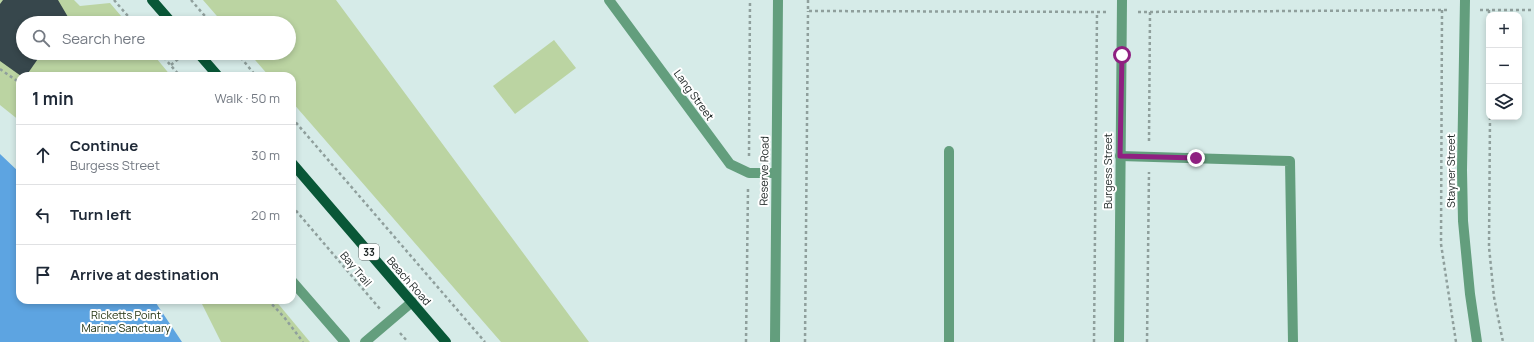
<!DOCTYPE html>
<html lang="en">
<head>
<meta charset="utf-8">
<style>
  :root { --surface:#fff; --page:#f2f2f3; --text:#1f2937; --muted:#747a83; --line:#e0e1e3 }
  body { margin:0; font-family:Manrope,sans-serif; background:var(--page); color:var(--text) }
  .controls { position:absolute; right:12px; top:12px; display:grid; overflow:hidden; border-radius:8px; box-shadow:0 2px 6px #0003 }
  .controls button { width:36px; height:36px; display:grid; place-items:center; padding:0; border:0; border-bottom:1px solid var(--line); background:var(--surface); color:var(--text); font:20px sans-serif }
  .stop { position:absolute; width:12px; height:12px; margin:-9px; border:3px solid #8f2081; border-radius:50%; background:#fff }
  .stop.end { background:#8f2081; border-color:#fff; box-shadow:0 1px 4px #0008 }
  .list { margin:0; padding:0; list-style:none }
  h2 { display:flex; justify-content:space-between; align-items:center; height:52px; margin:0; padding:0 16px; font-size:17px }
  h2 small { font-size:13px; font-weight:400; color:var(--muted) }
  .list li { display:grid; grid-template-columns:26px 1fr auto; gap:12px; align-items:center; box-sizing:border-box; height:60px; padding:0 16px; border-top:1px solid var(--line) }
  .list b { display:block; font-size:15px; white-space:nowrap }
  .list p { margin:0; font-size:13px; white-space:nowrap; color:var(--muted) }
  .list em { font-size:13px; font-style:normal; color:var(--muted) }
  .icon { flex:none; width:22px; height:22px; fill:none; stroke:currentColor; stroke-width:2; stroke-linecap:round; stroke-linejoin:round }
  .map { position:relative; flex:none; width:1534px; height:342px; overflow:hidden }
  .search { position:absolute; background:var(--surface); box-shadow:0 2px 6px #0003; left:16px; top:16px; width:280px; height:44px; display:flex; align-items:center; gap:10px; box-sizing:border-box; padding:0 14px; border-radius:22px; color:var(--muted); font-size:15px }
  .panel { position:absolute; background:var(--surface); box-shadow:0 2px 6px #0003; left:16px; top:72px; width:280px; height:232px; border-radius:12px }
  .map>svg:first-child { display:block }
</style>
</head>
<body>
<div class="map">
<svg width="1534" height="342" viewBox="0 0 1534 342">
  <rect width="100%" height="100%" fill="#d6ebe8"/>
  <!-- green -->
  <g fill="#bbd4a2">
    <path d="M 0,0 L 74,0 L 80,6 L 110,3 L 127,23 L 23,23 L 23,53 L 152,53 L 171,76 L 20,76 L 20,121 L 0,105 Z"/>
    <path d="M 203,0 L 336,0 L 589,342 L 501,342 L 292,102 L 292,76 L 269,76 L 249,53 L 289,53 L 289,23 L 223,23 Z"/>
    <path d="M 554,40 L 576,68 L 515,114 L 493,86 Z"/>
    <path d="M 200,300 L 275,300 L 310,342 L 221,342 Z"/>
  </g>
  <!-- water -->
  <path fill="#5da4e1" d="M 0,154 L 20,173 L 20,300 L 154,300 L 182,342 L 0,342 Z"/>
  <!-- building -->
  <path fill="#37474c" d="M 3,0 L 58,0 L 68,17 L 63,23 L 23,23 L 23,53 L 42,53 L 26,76 L 21,76 L 0,61 L 0,4 Z"/>
  <g fill="none" stroke-linecap="round" stroke-linejoin="round">
    <!-- path -->
    <g stroke="#8f9f9c" stroke-width="2.5" stroke-dasharray="3 3" stroke-linecap="butt">
      <path d="M 114,0 L 134,23"/>
      <path d="M 191,0 L 211,23"/>
      <path d="M 808,0 L 808,11 L 1107,12"/>
      <path d="M 1442,10 L 1441,244 L 1456,342"/>
      <path d="M 1480,10 L 1534,10"/>
      <path d="M 1489,10 L 1489,45"/>
      <path d="M 1138,12 L 1449,10"/>
      <path d="M 160,53 L 180,76"/>
      <path d="M 237,53 L 256,76"/>
      <path d="M 171,65 L 183,55"/>
      <path d="M 0,69 L 20,83"/>
      <path d="M 1490,117 L 1489,247 L 1494,297 L 1503,342"/>
      <path d="M 292,118 L 485,342"/>
      <path d="M 1149,141 L 1150,12"/>
      <path d="M 749,156 L 750,0"/>
      <path d="M 292,206 L 380,309"/>
      <path d="M 268,300 L 284,317 L 303,342"/>
      <path d="M 400,333 L 408,342"/>
      <path d="M 746,342 L 748,189"/>
      <path d="M 805,342 L 808,11"/>
      <path d="M 1094,342 L 1097,12"/>
      <path d="M 1147,342 L 1149,172"/>
    </g>
    <!-- minor -->
    <g stroke="#639e7d" stroke-width="10">
      <path d="M 609,0 L 730,164 L 749,173 L 776,173"/>
      <path d="M 1465,0 L 1462,170 L 1463,221 L 1470,294 L 1477,342"/>
      <path d="M 1120,156 L 1290,161 L 1293,342"/>
      <path d="M 292,281 L 345,342"/>
      <path d="M 365,342 L 412,302"/>
      <path d="M 775,342 L 778,0"/>
      <path d="M 949,342 L 949,151"/>
      <path d="M 1119,342 L 1122,0"/>
    </g>
    <!-- major -->
    <g stroke="#095737" stroke-width="10">
      <path d="M 152,0 L 172,23"/>
      <path d="M 198,53 L 218,76"/>
      <path d="M 292,163 L 446,342"/>
    </g>
  </g>
  <g fill="none" stroke-linecap="round" stroke-linejoin="round">
    <!-- route -->
    <path stroke="#8f2081" stroke-width="5" d="M 1122,55 L 1120,156 L 1196,158"/>
  </g>
  <g text-anchor="middle" stroke-width="4" stroke-linejoin="round" paint-order="stroke">
    <!-- shield labels -->
    <rect fill="#fff" stroke="#616666" stroke-width="1" x="359" y="244" width="20" height="16" rx="3"/>
    <g font-size="10" font-weight="bold" fill="#1d2524">
      <text x="369" y="256">33</text>
    </g>
    <!-- street labels -->
    <g font-size="11" fill="#1d2524" stroke="#fff">
      <text transform="translate(694 95) rotate(54)" y="4">Lang Street</text>
      <text transform="translate(764 171) rotate(-89)" y="4">Reserve Road</text>
      <text transform="translate(1108 171) rotate(-90)" y="4">Burgess Street</text>
      <text transform="translate(1451 171) rotate(-90)" y="4">Stayner Street</text>
      <text transform="translate(356 269) rotate(50)" y="4">Bay Trail</text>
      <text transform="translate(409 281) rotate(49)" y="4">Beach Road</text>
    </g>
    <!-- park labels -->
    <g font-size="11" fill="#243412" stroke="#fff">
      <text x="126" y="319">Ricketts Point<tspan x="126" dy="13">Marine Sanctuary</tspan></text>
    </g>
  </g>
</svg>
<div class="controls">
<button>+</button>
<button>−</button>
<button><svg class="icon" aria-label="layers" viewBox="0 0 24 24"><path d="M12 4l9 5-9 5-9-5zM3 14l9 5 9-5"/></svg></button>
</div>
<div class="stop" style="left:1122px;top:55px"></div>
<div class="stop end" style="left:1196px;top:158px"></div>
<div class="search"><svg class="icon" aria-label="search" viewBox="0 0 24 24"><circle cx="10" cy="10" r="6"/><path d="M15 15l6 6"/></svg>Search here</div>
<section class="panel">
<h2>1 min<small>Walk · 50 m</small></h2>
<ul class="list">
<li><svg class="icon" aria-label="ahead" viewBox="0 0 24 24"><path d="M12 20V5M6 11l6-6 6 6"/></svg><div><b>Continue</b><p>Burgess Street</p></div><em>30 m</em></li>
<li><svg class="icon" aria-label="left" viewBox="0 0 24 24"><path d="M17 20v-9H6M10 6l-5 5 5 5"/></svg><div><b>Turn left</b></div><em>20 m</em></li>
<li><svg class="icon" aria-label="arrive" viewBox="0 0 24 24"><path d="M6 21V4h12l-3 4 3 4H6"/></svg><div><b>Arrive at destination</b></div></li>
</ul>
</section>
</div>
</body>
</html>
